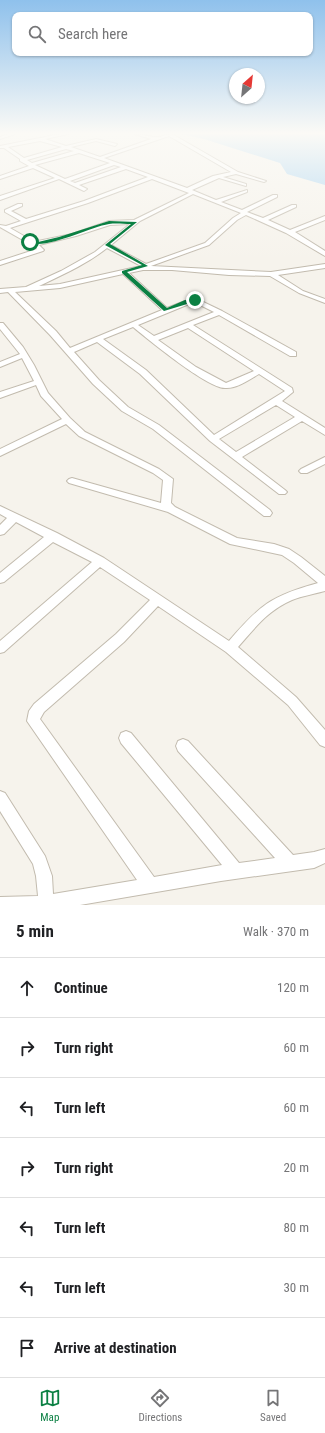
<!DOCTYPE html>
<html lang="en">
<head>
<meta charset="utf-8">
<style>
  :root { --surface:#fff; --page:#f2f2f2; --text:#202124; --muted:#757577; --line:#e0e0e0; --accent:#0b8043 }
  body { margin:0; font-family:"Roboto Condensed",sans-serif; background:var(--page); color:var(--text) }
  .compass { position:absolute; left:229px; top:68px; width:36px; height:36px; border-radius:50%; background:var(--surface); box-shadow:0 1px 3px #0004; rotate:27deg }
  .stop { position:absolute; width:12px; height:12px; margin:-9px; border:3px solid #0b8043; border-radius:50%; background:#fff }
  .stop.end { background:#0b8043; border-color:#fff; box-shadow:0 1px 4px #0008 }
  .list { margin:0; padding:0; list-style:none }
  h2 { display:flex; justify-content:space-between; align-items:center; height:52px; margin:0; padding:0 16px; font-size:17px }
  h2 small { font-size:13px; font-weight:400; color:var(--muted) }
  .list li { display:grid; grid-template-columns:26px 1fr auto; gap:12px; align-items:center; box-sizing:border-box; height:60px; padding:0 16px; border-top:1px solid var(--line) }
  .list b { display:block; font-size:15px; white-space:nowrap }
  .list em { font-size:13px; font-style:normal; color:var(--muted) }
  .icon { flex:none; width:22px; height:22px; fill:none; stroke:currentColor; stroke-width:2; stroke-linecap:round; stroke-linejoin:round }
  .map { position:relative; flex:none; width:325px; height:905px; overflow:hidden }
  .search { position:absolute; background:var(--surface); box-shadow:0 1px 3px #0004; left:12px; right:12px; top:12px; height:44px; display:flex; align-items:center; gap:10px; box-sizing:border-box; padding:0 14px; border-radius:8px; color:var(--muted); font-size:15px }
  .sheet { height:472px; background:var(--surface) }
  nav { display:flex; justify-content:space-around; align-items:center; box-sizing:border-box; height:56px; border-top:1px solid var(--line); background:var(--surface); font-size:11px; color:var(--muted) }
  nav a { display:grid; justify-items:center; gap:2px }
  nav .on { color:var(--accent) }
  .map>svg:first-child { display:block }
</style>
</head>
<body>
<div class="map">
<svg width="325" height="905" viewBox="0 0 325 905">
  <rect width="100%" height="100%" fill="#f6f3ec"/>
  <!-- water -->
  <path fill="#a9d4f2" d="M 181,134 L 325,134 L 325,185 L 287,174 L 280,163 L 204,139 Z"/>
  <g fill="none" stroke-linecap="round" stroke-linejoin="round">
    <defs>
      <g id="minor">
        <path d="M 9,134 L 15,134 L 0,139 L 0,137 Z"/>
        <path d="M 60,134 L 68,134 L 45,139 L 66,146 L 96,139 L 117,144 L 115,146 L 96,141 L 71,147 L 100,157 L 151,139 L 135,134 C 142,134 148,137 155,137 C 161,138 166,134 172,134 L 238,172 L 266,181 L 264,182 L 236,174 L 223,177 L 246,184 L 246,186 L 219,178 L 192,190 L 216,200 L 247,190 L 247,192 L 221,202 L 242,210 L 273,195 L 277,195 L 277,197 L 247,212 L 263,218 L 292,205 L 296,205 L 296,207 L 268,220 L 290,230 L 325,216 L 325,220 L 295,232 L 325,251 L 325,256 L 286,233 L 246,215 L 237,220 L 209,245 L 151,266 L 271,272 L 325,264 L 325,268 L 278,275 L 303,291 L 325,299 L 325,303 L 299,293 L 270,276 L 229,275 L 172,270 L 143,270 L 129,273 L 167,308 L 185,301 L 197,299 L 222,311 L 296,352 L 296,356 L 290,356 L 219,315 L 193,325 L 292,388 L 293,392 L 282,401 L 325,428 L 325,435 L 302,421 L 242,457 L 285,490 L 287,492 L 285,494 L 279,494 L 210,441 L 140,374 L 97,342 L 74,352 L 99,380 L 128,407 L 159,425 L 270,510 L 272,513 L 270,516 L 264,516 L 153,429 L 122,411 L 93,384 L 50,335 L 8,292 L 0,293 L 0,289 L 26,287 L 61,271 L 95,252 L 130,224 L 110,225 L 76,236 L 39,245 L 44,250 L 43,251 L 0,265 L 0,261 L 37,249 L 32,244 L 28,243 L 0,227 L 0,225 L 6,226 L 21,221 L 5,212 L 5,210 L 18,204 L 22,204 L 22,206 L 11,211 L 26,219 L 84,201 L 148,177 L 126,169 L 79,185 L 87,189 L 84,191 L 59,179 L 0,200 L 0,196 L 55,178 L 33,168 L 0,179 L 0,176 L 29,166 L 20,161 L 20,159 L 4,148 L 0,148 L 0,146 ZM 169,136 L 231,172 L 213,176 L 187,188 L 104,158 ZM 40,141 L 62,147 L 24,158 L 8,147 ZM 66,149 L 74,151 L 32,163 L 27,160 ZM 79,153 L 110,163 L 65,179 L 35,165 ZM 114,165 L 121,167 L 75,183 L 70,181 ZM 152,179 L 189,193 L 134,220 L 109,221 L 72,234 L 38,241 L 31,240 L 10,228 L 88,203 ZM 193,194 L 241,213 L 233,218 L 205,243 L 146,264 L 111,245 L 140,221 ZM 107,248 L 141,266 L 60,284 L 39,286 C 62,275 87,264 107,248 ZM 123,274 L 162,310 L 70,348 L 56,331 L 15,292 L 60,288 ZM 194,302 L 214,312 L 154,336 L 138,325 ZM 133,327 C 149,340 207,388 225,388 C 237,389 250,379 259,374 L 285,391 L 214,435 L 146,370 L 103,339 ZM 188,328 L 254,371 L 226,383 L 196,367 L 158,340 ZM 276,405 L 295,417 L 236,452 L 219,439 Z"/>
        <path d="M 0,323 L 3,323 L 23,347 L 34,365 L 48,393 L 70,418 L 85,432 L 159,469 L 173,479 L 171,503 L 175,507 L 237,538 L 274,544 L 289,549 L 301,557 L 325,576 L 325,591 C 314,594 302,596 292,600 C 268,610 254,629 238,647 L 296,697 L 325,730 L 325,747 L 320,745 L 288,705 L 226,652 L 158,606 L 124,642 L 44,712 L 40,719 L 154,877 L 222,865 L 121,743 L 119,738 L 121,733 L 126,731 L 131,733 L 239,863 L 275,858 L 178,751 L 176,746 L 178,741 L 183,739 L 188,741 L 293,855 L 314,852 L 325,849 L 325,863 L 314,868 L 221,881 L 80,905 L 0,905 L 0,897 L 38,896 L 36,876 L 33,864 L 0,811 L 0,791 L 5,793 L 45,856 L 52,876 L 53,894 L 137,880 L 27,721 L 29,711 L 34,704 L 116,634 L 150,600 L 100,567 L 4,652 L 0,653 L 0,641 L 92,562 L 53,542 L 4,582 L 0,583 L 0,573 L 44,537 L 16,522 L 4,534 L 0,535 L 0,525 L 7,518 L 0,514 L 0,506 L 57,533 L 104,558 L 229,641 C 260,605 271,596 318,583 L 294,563 L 282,555 L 230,544 L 168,512 L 69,483 L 67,481 L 69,479 L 72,478 L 161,503 L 163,480 L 153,473 L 79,436 L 66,424 L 0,456 L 0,449 L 62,419 L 41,396 L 36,385 L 0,398 L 0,392 L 34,381 L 22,358 L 0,367 L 0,362 L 20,354 L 0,329 Z"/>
        <path d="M 325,457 L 325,464 L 307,473 L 301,473 L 299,471 L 301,469 Z"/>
      </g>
    </defs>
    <!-- minor casing -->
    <use href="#minor" stroke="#c2bbae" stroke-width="2"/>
    <!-- minor -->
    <use href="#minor" fill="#fff" fill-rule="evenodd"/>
  </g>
  <!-- sky -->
  <linearGradient id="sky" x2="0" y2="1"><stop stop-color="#8fc1ec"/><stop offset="0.51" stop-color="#fbfaf6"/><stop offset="1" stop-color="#fbfaf6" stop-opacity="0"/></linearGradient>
  <rect width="325" height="261" fill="url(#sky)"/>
  <!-- route -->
  <path fill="#0b8043" d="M 109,221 L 137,222 L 110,244 L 148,266 L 127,272 L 167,308 L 185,300 L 195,299 L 197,301 L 164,311 L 122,273 L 122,271 L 142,265 L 105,245 L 131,224 C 124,224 116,223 109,224 C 89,227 45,251 28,242 L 30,241 L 38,242 L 59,237 Z"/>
</svg>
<svg class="compass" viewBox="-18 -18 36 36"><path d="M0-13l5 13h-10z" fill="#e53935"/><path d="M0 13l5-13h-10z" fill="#757577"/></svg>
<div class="stop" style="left:30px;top:242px"></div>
<div class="stop end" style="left:195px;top:300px"></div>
<div class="search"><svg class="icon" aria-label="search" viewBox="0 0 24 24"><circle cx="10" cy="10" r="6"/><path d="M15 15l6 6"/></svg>Search here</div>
</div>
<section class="sheet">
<h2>5 min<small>Walk · 370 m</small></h2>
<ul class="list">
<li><svg class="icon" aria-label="ahead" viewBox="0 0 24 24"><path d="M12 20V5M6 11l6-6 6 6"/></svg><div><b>Continue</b></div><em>120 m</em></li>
<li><svg class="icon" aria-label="right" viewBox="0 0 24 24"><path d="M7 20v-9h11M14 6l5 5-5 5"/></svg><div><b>Turn right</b></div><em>60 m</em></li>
<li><svg class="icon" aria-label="left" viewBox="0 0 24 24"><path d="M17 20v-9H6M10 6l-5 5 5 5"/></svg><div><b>Turn left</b></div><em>60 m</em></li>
<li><svg class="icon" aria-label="right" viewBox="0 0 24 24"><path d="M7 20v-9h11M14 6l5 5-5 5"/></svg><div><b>Turn right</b></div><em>20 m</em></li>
<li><svg class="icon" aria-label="left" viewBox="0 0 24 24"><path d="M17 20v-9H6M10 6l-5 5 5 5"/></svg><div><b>Turn left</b></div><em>80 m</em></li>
<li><svg class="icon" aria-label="left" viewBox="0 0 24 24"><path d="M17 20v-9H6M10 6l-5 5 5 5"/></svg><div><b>Turn left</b></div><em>30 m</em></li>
<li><svg class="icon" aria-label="arrive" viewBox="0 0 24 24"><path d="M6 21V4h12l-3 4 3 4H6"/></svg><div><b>Arrive at destination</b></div></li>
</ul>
</section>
<nav>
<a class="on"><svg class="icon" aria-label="map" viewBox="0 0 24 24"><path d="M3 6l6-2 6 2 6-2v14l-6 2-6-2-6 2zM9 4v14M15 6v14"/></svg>Map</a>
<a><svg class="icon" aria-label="directions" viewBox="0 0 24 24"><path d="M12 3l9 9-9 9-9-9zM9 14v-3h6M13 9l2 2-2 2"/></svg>Directions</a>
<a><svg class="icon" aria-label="saved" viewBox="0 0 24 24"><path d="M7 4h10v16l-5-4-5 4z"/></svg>Saved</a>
</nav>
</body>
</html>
